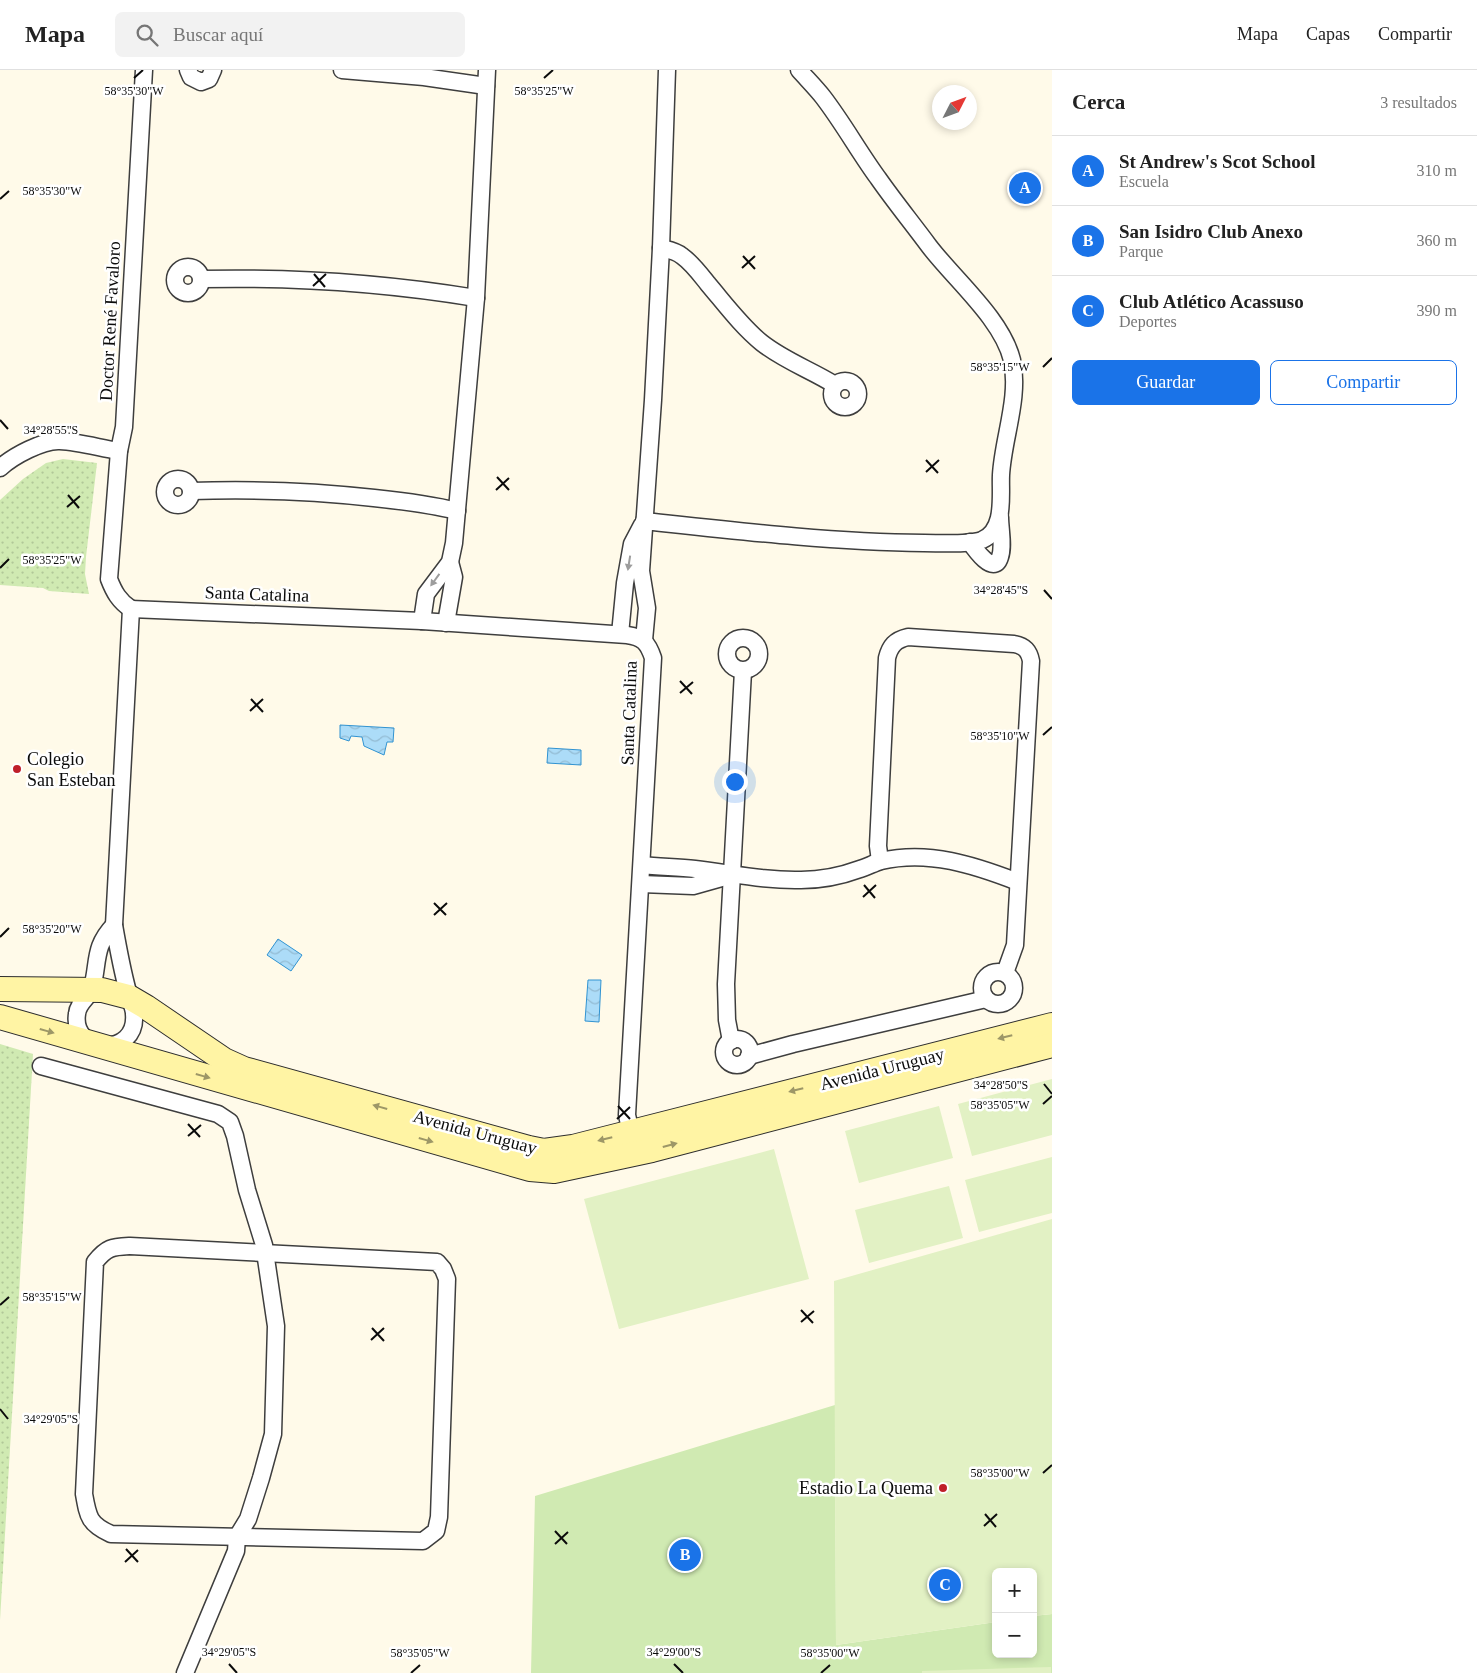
<!DOCTYPE html>
<html lang="es">
<head>
<meta charset="utf-8">
<style>
  :root { --surface:#fff; --page:#f2f2f2; --text:#222; --muted:#767676; --line:#e0e0e0; --accent:#1a73e8 }
  body { margin:0; font-family:"Times New Roman",serif; background:var(--page); color:var(--text) }
  .controls { position:absolute; right:15px; bottom:15px; display:grid; overflow:hidden; border-radius:8px; box-shadow:0 2px 8px #0003 }
  .controls button { width:45px; height:45px; display:grid; place-items:center; padding:0; border:0; border-bottom:1px solid var(--line); background:var(--surface); color:var(--text); font:25px sans-serif }
  .compass { position:absolute; left:932px; top:15px; width:45px; height:45px; border-radius:50%; background:var(--surface); box-shadow:0 2px 8px #0003; rotate:48deg }
  .you { position:absolute; left:734px; top:711px; width:18px; height:18px; margin:-12px; border:4px solid #fff; border-radius:50%; background:#1a73e8; box-shadow:0 0 0 8px #1a73e833 }
  .badge { display:grid; place-items:center; width:32px; height:32px; border-radius:50%; background:var(--accent); color:#fff; font-size:16px; font-weight:700 }
  .pin { position:absolute; translate:-50% -50%; border:2px solid #fff; box-shadow:0 1px 5px #0006 }
  .list { margin:0; padding:0; list-style:none }
  h2 { display:flex; justify-content:space-between; align-items:center; height:65px; margin:0; padding:0 20px; font-size:21px }
  h2 small { font-size:16px; font-weight:400; color:var(--muted) }
  .list li { display:grid; grid-template-columns:32px 1fr auto; gap:15px; align-items:center; box-sizing:border-box; height:70px; padding:0 20px; border-top:1px solid var(--line) }
  .list b { display:block; font-size:19px; white-space:nowrap }
  .list p { margin:0; font-size:16px; white-space:nowrap; color:var(--muted) }
  .list em { font-size:16px; font-style:normal; color:var(--muted) }
  .actions { display:flex; gap:10px; padding:15px 20px }
  .actions a { flex:1; padding:11px 0; border:1px solid var(--accent); border-radius:8px; text-align:center; font-size:18px; color:var(--accent) }
  .actions .main { background:var(--accent); color:#fff }
  .icon { flex:none; width:28px; height:28px; fill:none; stroke:currentColor; stroke-width:2; stroke-linecap:round; stroke-linejoin:round }
  .map { position:relative; flex:none; width:1052px; height:1603px; overflow:hidden }
  header { display:flex; align-items:center; gap:30px; box-sizing:border-box; height:70px; padding:0 25px; background:var(--surface); border-bottom:1px solid var(--line) }
  header strong { font-size:24px }
  nav { display:flex; gap:28px; margin-inline-start:auto; font-size:18px }
  .search { width:350px; height:45px; background:var(--page); display:flex; align-items:center; gap:12px; box-sizing:border-box; padding:0 18px; border-radius:8px; color:var(--muted); font-size:19px }
  main { display:flex }
  aside { flex:1; background:var(--surface) }
  .map>svg:first-child { display:block }
</style>
</head>
<body>
<header>
<strong>Mapa</strong>
<div class="search"><svg class="icon" aria-label="search" viewBox="0 0 24 24"><circle cx="10" cy="10" r="6"/><path d="M15 15l6 6"/></svg>Buscar aquí</div>
<nav><a>Mapa</a><a>Capas</a><a>Compartir</a></nav>
</header>
<main>
<div class="map">
<svg width="1052" height="1603" viewBox="0 0 1052 1603">
  <defs>
    <pattern id="grass-dots" width="8" height="8" patternUnits="userSpaceOnUse" patternTransform="scale(1.25)"><rect width="8" height="8" fill="#d0eab2"/><path d="M2 2h.1M6 6h.1" fill="none" stroke="#b1c798" stroke-width="1.8" stroke-linecap="round"/></pattern>
    <pattern id="water-waves" width="16" height="10" patternUnits="userSpaceOnUse" patternTransform="scale(1.25)"><rect width="16" height="10" fill="#acdcf8"/><path d="M0 5q4-4 8 0t8 0" fill="none" stroke="#93bbd3"/></pattern>
  </defs>
  <rect width="100%" height="100%" fill="#fffae9"/>
  <!-- grass -->
  <g fill="url(#grass-dots)">
    <path d="M 63,389 L 97,393 L 86,487 L 85,504 L 89,524 L 49,521 L 43,518 L 0,515 L 0,430 L 23,409 L 46,393 Z"/>
    <path d="M 0,974 L 33,984 L 0,1550 Z"/>
  </g>
  <!-- park -->
  <path fill="#d0eab2" d="M 835,1335 L 836,1575 L 996,1552 L 996,1584 L 1033,1584 L 1033,1546 L 1052,1544 L 1052,1603 L 531,1603 L 535,1426 Z"/>
  <!-- pitch -->
  <g fill="#e2f1c4">
    <path d="M 1052,1009 L 1052,1065 L 972,1086 L 958,1034 Z"/>
    <path d="M 939,1036 L 953,1088 L 859,1113 L 845,1061 Z"/>
    <path d="M 774,1079 L 809,1209 L 619,1259 L 584,1129 Z"/>
    <path d="M 1052,1087 L 1052,1143 L 979,1162 L 965,1110 Z"/>
    <path d="M 949,1116 L 963,1168 L 869,1193 L 855,1140 Z"/>
    <path d="M 1052,1149 L 1052,1544 L 1033,1546 L 1033,1502 L 996,1502 L 996,1552 L 836,1575 L 834,1211 Z"/>
    <path d="M 1051,1597 L 1051,1603 L 922,1603 L 922,1601 Z"/>
  </g>
  <!-- water -->
  <g fill="url(#water-waves)" stroke="#3193d1">
    <path d="M 340,655 L 394,658 L 393,672 L 387,672 L 384,685 L 364,676 L 362,667 L 351,666 L 349,671 L 340,668 Z"/>
    <path d="M 548,678 L 581,680 L 581,695 L 547,693 Z"/>
    <path d="M 278,869 L 302,885 L 291,901 L 267,885 Z"/>
    <path d="M 588,910 L 601,910 L 599,952 L 585,951 Z"/>
  </g>
  <g fill="none" stroke-linecap="round" stroke-linejoin="round">
    <defs>
      <g id="minor">
        <path d="M 188,0 L 191,7 L 201,12 L 209,9 L 213,0"/>
        <path d="M 342,0 L 424,7 L 486,16"/>
        <path d="M 661,178 C 669,180 676,181 682,186 C 692,193 700,204 708,214 C 725,234 742,257 762,273 C 785,291 811,300 835,315"/>
        <circle cx="188" cy="210" r="13"/>
        <path d="M 201,209 C 293,207 385,213 476,228"/>
        <circle cx="845" cy="324" r="13"/>
        <path d="M 0,398 C 13,386 43,370 60,371 C 79,372 100,378 119,381"/>
        <circle cx="178" cy="422" r="13"/>
        <path d="M 191,421 C 252,419 313,421 374,428 C 402,431 429,434 457,441"/>
        <path d="M 644,451 C 737,461 831,472 924,473 C 941,473 967,475 982,470 C 1006,460 1000,425 1001,405 C 1003,368 1020,328 1012,290 C 1002,249 955,210 929,176 C 912,153 894,131 878,108 C 859,82 843,53 823,27 C 816,18 807,9 799,0"/>
        <path d="M 970,472 C 974,478 994,507 1000,487 C 1004,476 1000,459 1000,447"/>
        <path d="M 131,539 L 422,551 L 627,565 C 643,567 648,573 653,588 L 627,1045 L 633,1072"/>
        <path d="M 131,539 C 119,531 114,522 109,509 L 119,381 L 124,357 L 144,0"/>
        <path d="M 422,551 L 426,524 L 450,492 L 454,473 L 476,228 L 487,0"/>
        <path d="M 446,553 L 454,507 L 450,492"/>
        <path d="M 620,564 L 625,513 L 632,474 L 642,455"/>
        <circle cx="743" cy="584" r="16"/>
        <path d="M 644,570 L 647,538 L 641,501 L 653,330 L 661,178 L 667,0"/>
        <path d="M 880,791 L 878,776 L 887,588 C 890,576 895,570 908,567 L 1014,574 C 1025,576 1029,581 1031,591 L 1015,875 L 1005,903"/>
        <path d="M 642,795 C 659,797 677,797 695,799 C 730,803 765,811 801,810 C 821,810 841,806 860,799 C 867,797 874,793 881,791 C 929,780 974,795 1018,812"/>
        <path d="M 641,814 L 693,816 L 725,807"/>
        <path d="M 114,855 L 131,539"/>
        <path d="M 114,855 C 118,878 122,900 128,922 C 129,929 134,937 134,944 C 138,988 71,984 77,944 C 78,932 90,927 92,918 C 99,892 93,877 114,855 Z"/>
        <circle cx="998" cy="918" r="16"/>
        <circle cx="737" cy="982" r="13"/>
        <path d="M 731,971 L 727,950 L 726,914 L 743,601"/>
        <path d="M 749,986 L 793,974 L 986,929"/>
        <path d="M 41,996 L 218,1044 L 230,1052 L 235,1066 L 247,1120 L 264,1175 L 276,1256 L 273,1364 L 261,1408 L 248,1449 L 237,1467 L 236,1481 L 185,1603"/>
        <path d="M 130,1176 L 437,1192 L 443,1199 L 447,1209 L 439,1447 L 436,1461 L 423,1471 L 111,1464 C 89,1454 88,1447 84,1424 L 95,1192 C 107,1177 112,1177 130,1176 Z"/>
      </g>
      <g id="secondary">
        <path d="M 0,919 L 102,920 L 129,927 L 146,937 L 224,990 L 244,999 L 529,1078 L 544,1081 L 573,1077 L 1052,955"/>
        <path d="M 0,947 L 530,1099 L 554,1101 L 652,1080 L 1052,975"/>
      </g>
    </defs>
    <!-- minor casing -->
    <use href="#minor" stroke="#3e3e3e" stroke-width="19"/>
    <!-- secondary casing -->
    <use href="#secondary" stroke="#2d2d2d" stroke-width="26"/>
    <!-- minor -->
    <use href="#minor" stroke="#fff" stroke-width="16"/>
    <!-- secondary -->
    <use href="#secondary" stroke="#fff4a4" stroke-width="24"/>
  </g>
  <!-- one-way arrows -->
  <defs><path id="oneway-solid" d="M-6-.8H1V-3.2L6.5 0L1 3.2V.8H-6Z" transform="scale(1.25)"/></defs>
  <g fill="#9d9d9d">
    <use href="#oneway-solid" transform="translate(629 493) rotate(99)"/>
    <use href="#oneway-solid" transform="translate(435 510) rotate(126)"/>
  </g>
  <g fill="#9d9767">
    <use href="#oneway-solid" transform="translate(47 961) rotate(16)"/>
    <use href="#oneway-solid" transform="translate(1005 967) rotate(166)"/>
    <use href="#oneway-solid" transform="translate(203 1006) rotate(16)"/>
    <use href="#oneway-solid" transform="translate(796 1020) rotate(166)"/>
    <use href="#oneway-solid" transform="translate(380 1037) rotate(-164)"/>
    <use href="#oneway-solid" transform="translate(605 1069) rotate(166)"/>
    <use href="#oneway-solid" transform="translate(426 1070) rotate(16)"/>
    <use href="#oneway-solid" transform="translate(670 1075) rotate(-15)"/>
  </g>
  <!-- ticks -->
  <path fill="none" stroke="#0b0b0b" stroke-width="2" d="M 134,8 L 143,0M 544,8 L 553,0M 0,129 L 9,121M 743,186 L 755,199M 742,198 L 755,186M 314,204 L 325,217M 313,216 L 326,204M 1043,297 L 1052,288M 0,350 L 8,359M 926,390 L 938,403M 926,402 L 939,390M 497,407 L 509,420M 496,420 L 509,408M 68,425 L 79,438M 67,437 L 80,426M 0,498 L 9,489M 1044,520 L 1052,529M 680,611 L 692,624M 680,623 L 693,612M 251,629 L 263,642M 250,641 L 263,629M 1043,665 L 1052,657M 864,815 L 875,828M 863,827 L 876,815M 434,833 L 446,845M 434,845 L 447,833M 0,867 L 9,858M 1044,1014 L 1052,1024M 1043,1034 L 1052,1026M 618,1036 L 630,1049M 617,1049 L 630,1037M 188,1054 L 200,1067M 188,1066 L 201,1055M 0,1235 L 9,1227M 801,1240 L 813,1253M 801,1252 L 814,1241M 372,1258 L 384,1271M 371,1270 L 384,1258M 0,1339 L 8,1349M 1043,1403 L 1052,1395M 985,1444 L 996,1457M 984,1456 L 997,1444M 555,1461 L 567,1474M 555,1474 L 568,1462M 126,1479 L 138,1492M 125,1492 L 138,1480M 229,1594 L 237,1603M 674,1594 L 683,1603M 411,1603 L 420,1595M 821,1603 L 830,1595"/>
  <!-- markers -->
  <g fill="#bf1f29" stroke="#fff" stroke-width="2">
    <circle cx="17" cy="699" r="5"/>
    <circle cx="943" cy="1418" r="5"/>
  </g>
  <g text-anchor="middle" stroke-width="5" stroke-linejoin="round" paint-order="stroke">
    <!-- street labels -->
    <g font-size="18" fill="#0b0b0b" stroke="#fff">
      <text transform="translate(110 251) rotate(-87)" y="6">Doctor René Favaloro</text>
      <text transform="translate(257 524) rotate(2)" y="6">Santa Catalina</text>
      <text transform="translate(629 643) rotate(-88)" y="6">Santa Catalina</text>
      <text transform="translate(882 999) rotate(-14)" y="6">Avenida Uruguay</text>
      <text transform="translate(475 1062) rotate(15)" y="6">Avenida Uruguay</text>
    </g>
    <!-- poi labels -->
    <g font-size="18" fill="#0b0b0b" stroke="#fff" text-anchor="start">
      <text x="27" y="695">Colegio<tspan x="27" dy="21">San Esteban</tspan></text>
      <text x="933" y="1424" text-anchor="end">Estadio La Quema</text>
    </g>
  </g>
  <g font-size="12" text-anchor="middle" fill="#0b0b0b" stroke="#fff" stroke-width="5" stroke-linejoin="round" paint-order="stroke">
    <text x="134" y="25">58°35'30"W</text>
    <text x="544" y="25">58°35'25"W</text>
    <text x="52" y="125">58°35'30"W</text>
    <text x="1000" y="301">58°35'15"W</text>
    <text x="51" y="364">34°28'55"S</text>
    <text x="52" y="494">58°35'25"W</text>
    <text x="1001" y="524">34°28'45"S</text>
    <text x="1000" y="670">58°35'10"W</text>
    <text x="52" y="863">58°35'20"W</text>
    <text x="1001" y="1019">34°28'50"S</text>
    <text x="1000" y="1039">58°35'05"W</text>
    <text x="52" y="1231">58°35'15"W</text>
    <text x="51" y="1353">34°29'05"S</text>
    <text x="1000" y="1407">58°35'00"W</text>
    <text x="229" y="1586">34°29'05"S</text>
    <text x="674" y="1586">34°29'00"S</text>
    <text x="420" y="1587">58°35'05"W</text>
    <text x="830" y="1587">58°35'00"W</text>
  </g>
</svg>
<div class="controls">
<button>+</button>
<button>−</button>
</div>
<svg class="compass" viewBox="-18 -18 36 36"><path d="M0-13l5 13h-10z" fill="#e53935"/><path d="M0 13l5-13h-10z" fill="#767676"/></svg>
<div class="you"></div>
<div class="pin badge" style="left:1025px;top:118px">A</div>
<div class="pin badge" style="left:685px;top:1485px">B</div>
<div class="pin badge" style="left:945px;top:1515px">C</div>
</div>
<aside>
<h2>Cerca<small>3 resultados</small></h2>
<ul class="list">
<li><span class="badge">A</span><div><b>St Andrew's Scot School</b><p>Escuela</p></div><em>310 m</em></li>
<li><span class="badge">B</span><div><b>San Isidro Club Anexo</b><p>Parque</p></div><em>360 m</em></li>
<li><span class="badge">C</span><div><b>Club Atlético Acassuso</b><p>Deportes</p></div><em>390 m</em></li>
</ul>
<div class="actions"><a class="main">Guardar</a><a>Compartir</a></div>
</aside>
</main>
</body>
</html>
